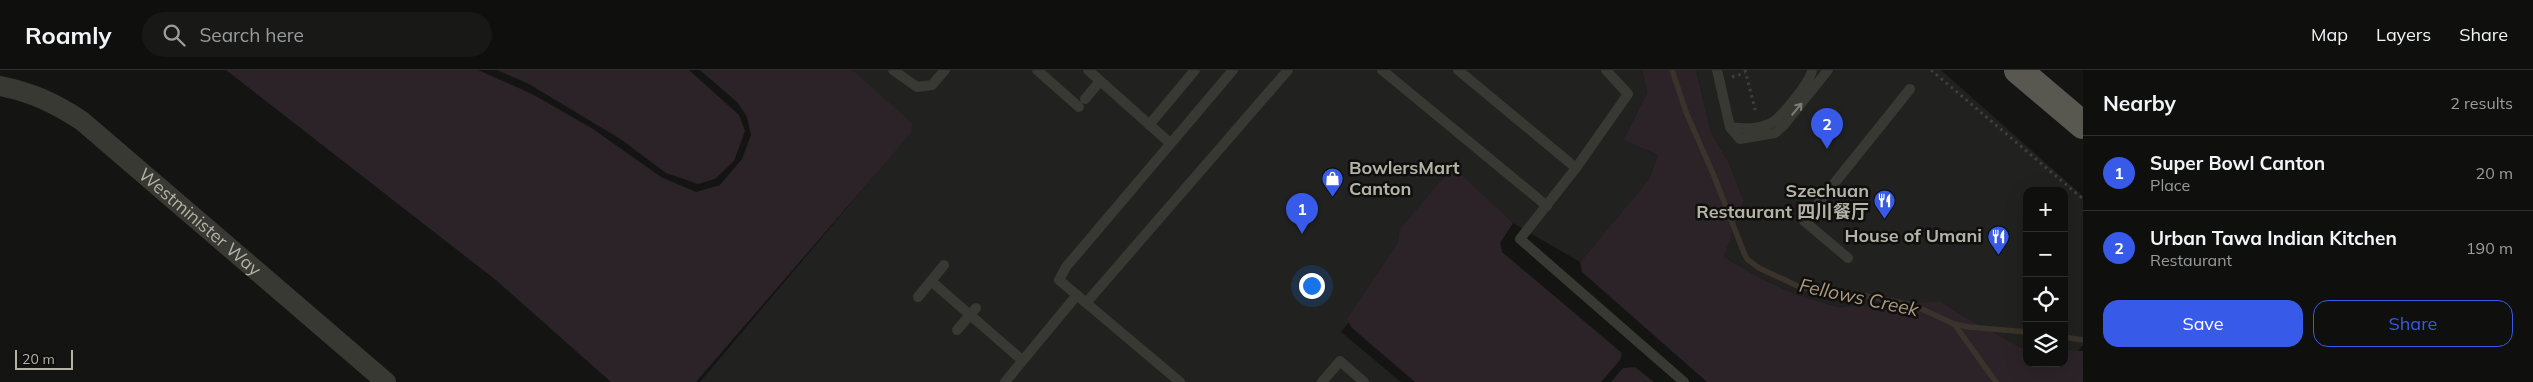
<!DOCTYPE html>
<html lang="en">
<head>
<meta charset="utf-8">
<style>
  :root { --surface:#0f0f0e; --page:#181817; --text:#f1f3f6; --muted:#9b9c9e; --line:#2f2f2e; --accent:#375ae8 }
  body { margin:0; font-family:Mulish,"Noto Sans SC",sans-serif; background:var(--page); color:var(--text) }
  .controls { position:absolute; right:15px; bottom:15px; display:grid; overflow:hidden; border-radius:10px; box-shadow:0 5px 20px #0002 }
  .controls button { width:45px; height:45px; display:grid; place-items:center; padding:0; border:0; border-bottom:1px solid var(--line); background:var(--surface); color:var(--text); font:25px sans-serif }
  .scale { position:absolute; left:15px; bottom:12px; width:58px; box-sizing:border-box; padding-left:5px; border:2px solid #b4b1a5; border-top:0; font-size:14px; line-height:18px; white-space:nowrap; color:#b4b1a5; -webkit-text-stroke:4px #0f0f0e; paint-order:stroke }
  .you { position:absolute; left:1311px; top:215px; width:18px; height:18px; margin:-12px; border:4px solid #fff; border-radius:50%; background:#1a73e8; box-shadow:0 0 0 8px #1a73e833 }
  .badge { display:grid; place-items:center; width:32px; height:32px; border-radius:50%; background:var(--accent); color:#fff; font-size:16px; font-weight:700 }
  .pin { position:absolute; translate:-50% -41px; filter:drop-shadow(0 1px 2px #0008) }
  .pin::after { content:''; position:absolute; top:26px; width:18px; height:15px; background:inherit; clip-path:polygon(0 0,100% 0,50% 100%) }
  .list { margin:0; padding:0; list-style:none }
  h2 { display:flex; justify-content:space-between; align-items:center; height:65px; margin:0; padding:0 20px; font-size:21px }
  h2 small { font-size:16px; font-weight:400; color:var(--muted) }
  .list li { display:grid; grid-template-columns:32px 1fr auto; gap:15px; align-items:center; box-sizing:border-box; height:75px; padding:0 20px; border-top:1px solid var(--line) }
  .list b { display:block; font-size:19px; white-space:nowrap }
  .list p { margin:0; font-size:16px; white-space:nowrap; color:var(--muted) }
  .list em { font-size:16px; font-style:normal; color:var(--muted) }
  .actions { display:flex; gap:10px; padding:15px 20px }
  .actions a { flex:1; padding:11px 0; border:1px solid var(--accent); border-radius:15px; text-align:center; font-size:18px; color:var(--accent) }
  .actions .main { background:var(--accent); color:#fff }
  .icon { flex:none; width:28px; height:28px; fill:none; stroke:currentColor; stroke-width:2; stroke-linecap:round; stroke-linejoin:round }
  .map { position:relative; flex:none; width:2083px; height:312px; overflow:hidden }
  header { display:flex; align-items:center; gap:30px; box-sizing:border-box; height:70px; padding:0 25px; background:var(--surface); border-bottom:1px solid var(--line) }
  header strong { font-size:24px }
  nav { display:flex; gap:28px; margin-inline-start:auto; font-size:18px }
  .search { width:350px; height:45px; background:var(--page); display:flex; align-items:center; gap:12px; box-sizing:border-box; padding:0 18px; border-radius:28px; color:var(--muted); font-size:19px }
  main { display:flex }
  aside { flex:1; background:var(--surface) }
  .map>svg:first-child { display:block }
</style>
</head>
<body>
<header>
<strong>Roamly</strong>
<div class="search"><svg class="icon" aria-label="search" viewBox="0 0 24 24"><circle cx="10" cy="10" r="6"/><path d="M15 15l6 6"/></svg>Search here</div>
<nav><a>Map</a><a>Layers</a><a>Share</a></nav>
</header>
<main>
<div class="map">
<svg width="2083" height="312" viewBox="0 0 2083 312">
  <rect width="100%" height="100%" fill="#141413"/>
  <!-- built -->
  <g fill="#21211f">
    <path d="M 841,0 L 1642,0 L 1647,23 L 1623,70 L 1658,85 L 1649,109 L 1580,192 L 1513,153 L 1466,111 L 1341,262 L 1401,312 L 700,312 L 910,63 Z"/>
    <path d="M 1696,0 L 1941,0 L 2083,126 L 2083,275 L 2078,281 L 2064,280 L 2064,121 L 2027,121 L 2027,278 L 2022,278 L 1965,247 L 1940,231 L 1838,237 L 1797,225 L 1760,208 L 1724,187 L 1744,131 L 1729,93 L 1711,62 Z"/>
  </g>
  <!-- green -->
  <g fill="#2c2329">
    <path d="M 226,0 L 478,0 L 532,24 L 593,59 L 661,107 L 696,122 L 720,115 L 742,89 L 751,65 L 747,47 L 738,33 L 700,0 L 852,0 L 912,53 L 911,63 L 696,312 L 611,312 L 497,211 Z"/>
    <path d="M 497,0 L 689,0 L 739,45 L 745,61 L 734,91 L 715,109 L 698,114 L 666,103 L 622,70 L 529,14 Z"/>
    <path d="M 1642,0 L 1696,0 L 1711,62 L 1729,93 L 1744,131 L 1724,187 L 1760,208 L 1797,225 L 1838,237 L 1940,231 L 1965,247 L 2022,278 L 2027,278 L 2027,293 L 2064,293 L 2064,280 L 2083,281 L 2083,312 L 1707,312 L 1582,202 L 1580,192 L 1649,109 L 1658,85 L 1623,70 L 1647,23 Z"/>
    <path d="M 1453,97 L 1513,153 L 1500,173 L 1502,182 L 1622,283 L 1620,290 L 1601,312 L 1415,312 L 1352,258 L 1347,249 L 1398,173 L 1400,159 Z"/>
    <path d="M 1635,297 L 1654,312 L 1611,312 L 1623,298 Z"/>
  </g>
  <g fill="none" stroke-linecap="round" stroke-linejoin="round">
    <!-- stream -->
    <g stroke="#39332c" stroke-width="5.5">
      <path d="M 1672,0 L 1686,42 L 1714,106 L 1744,183 L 1747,189 L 1759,198 L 1802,218 L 1861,225 L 1913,235 L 1954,254 L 1969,257 L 2027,262"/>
      <path d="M 1954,254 L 1996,312"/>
      <path d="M 2064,267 L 2083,270"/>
    </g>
    <!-- path -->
    <g stroke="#403f3a" stroke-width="3" stroke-dasharray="2.5 4" stroke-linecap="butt">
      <path d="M 1745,0 L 1756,43"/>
      <path d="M 1931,0 L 2083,129"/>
      <path d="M 1732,7 L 1745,3"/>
    </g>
    <!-- service -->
    <g stroke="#393934" stroke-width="10">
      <path d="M 893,0 L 917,17 L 932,15 L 945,0"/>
      <path d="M 1037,0 L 1079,37"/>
      <path d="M 1088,0 L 1170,73"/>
      <path d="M 1382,0 L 1547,136"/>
      <path d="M 1458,0 L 1576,98 L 1520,169 L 1684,312"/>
      <path d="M 1717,0 L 1730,57 L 1740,69 L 1775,63 L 1784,55 L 1828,0"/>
      <path d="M 1085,29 L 1100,11"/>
      <path d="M 1149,55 L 1195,0"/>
      <path d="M 1730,57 C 1742,59 1757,59 1769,54 C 1780,50 1811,11 1812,0"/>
      <path d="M 1576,98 L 1628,24 L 1606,0"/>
      <path d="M 1848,188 L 1804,151 L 1910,19"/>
      <path d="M 931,211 L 1022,290"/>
      <path d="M 918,227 L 944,195"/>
      <path d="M 1086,233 L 1288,0"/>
      <path d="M 957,260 L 976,238"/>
      <path d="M 1005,312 L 1077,225"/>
      <path d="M 1180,312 L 1059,210 L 1066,197 L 1233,0"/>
      <path d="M 1322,312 L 1340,291 L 1364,312"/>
    </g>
    <!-- minor -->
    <path stroke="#393934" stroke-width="20" id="s1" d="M 0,16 C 31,22 55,33 82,51 L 386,312"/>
    <!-- primary -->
    <path stroke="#585750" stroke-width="28" d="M 2018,0 L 2083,55"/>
  </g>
  <!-- one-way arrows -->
  <defs><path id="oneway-shaft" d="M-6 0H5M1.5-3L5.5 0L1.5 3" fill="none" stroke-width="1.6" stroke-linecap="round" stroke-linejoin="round" transform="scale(1.25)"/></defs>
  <use stroke="#7d7b72" href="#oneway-shaft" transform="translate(1797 39) rotate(-50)"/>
  <!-- icons -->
  <defs>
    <symbol id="shop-pin" viewBox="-11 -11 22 30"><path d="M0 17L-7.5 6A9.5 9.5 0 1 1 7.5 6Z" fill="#375ae8" stroke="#0f0f0e"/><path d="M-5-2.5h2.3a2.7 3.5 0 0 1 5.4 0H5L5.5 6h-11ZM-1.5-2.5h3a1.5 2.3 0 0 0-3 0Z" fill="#fff"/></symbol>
    <symbol id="restaurant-pin" viewBox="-11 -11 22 30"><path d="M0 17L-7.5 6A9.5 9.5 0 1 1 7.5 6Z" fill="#375ae8" stroke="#0f0f0e"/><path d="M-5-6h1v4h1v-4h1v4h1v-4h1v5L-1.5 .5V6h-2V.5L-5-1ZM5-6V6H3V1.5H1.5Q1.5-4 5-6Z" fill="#fff"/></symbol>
  </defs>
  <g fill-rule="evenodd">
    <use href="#shop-pin" x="1320" y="96" width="25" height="34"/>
    <use href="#restaurant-pin" x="1872" y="118" width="25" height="34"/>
    <use href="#restaurant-pin" x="1986" y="154" width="25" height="34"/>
  </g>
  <g text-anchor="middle" stroke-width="5" stroke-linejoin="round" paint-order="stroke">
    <!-- poi labels -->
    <g font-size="18" font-weight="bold" fill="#b4b1a5" stroke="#0f0f0e" text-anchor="end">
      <text x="1349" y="104" text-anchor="start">BowlersMart<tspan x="1349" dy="21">Canton</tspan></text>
      <text x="1869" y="127">Szechuan<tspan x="1869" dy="21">Restaurant 四川餐厅</tspan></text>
      <text x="1982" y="172">House of Umani</text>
    </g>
    <!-- street labels -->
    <g font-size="18" fill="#b4b1a5" stroke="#0f0f0e">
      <text dy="6" stroke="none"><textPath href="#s1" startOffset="245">Westminister Way</textPath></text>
    </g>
    <!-- water labels -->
    <g font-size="19" font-style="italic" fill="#ae9a7d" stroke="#0f0f0e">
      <text transform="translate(1859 227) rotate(12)" y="7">Fellows Creek</text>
    </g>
  </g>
</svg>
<div class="controls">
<button>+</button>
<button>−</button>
<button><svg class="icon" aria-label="locate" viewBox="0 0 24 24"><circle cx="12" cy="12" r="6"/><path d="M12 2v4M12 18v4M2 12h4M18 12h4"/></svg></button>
<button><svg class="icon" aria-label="layers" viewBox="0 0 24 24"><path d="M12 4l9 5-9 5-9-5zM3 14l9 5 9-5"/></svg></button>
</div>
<div class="scale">20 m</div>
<div class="you"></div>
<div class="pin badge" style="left:1302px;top:164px">1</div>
<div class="pin badge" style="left:1827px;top:79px">2</div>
</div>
<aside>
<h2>Nearby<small>2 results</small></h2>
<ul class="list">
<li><span class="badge">1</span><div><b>Super Bowl Canton</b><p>Place</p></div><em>20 m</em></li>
<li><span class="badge">2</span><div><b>Urban Tawa Indian Kitchen</b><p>Restaurant</p></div><em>190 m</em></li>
</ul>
<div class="actions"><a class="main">Save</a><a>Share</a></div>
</aside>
</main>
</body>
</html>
